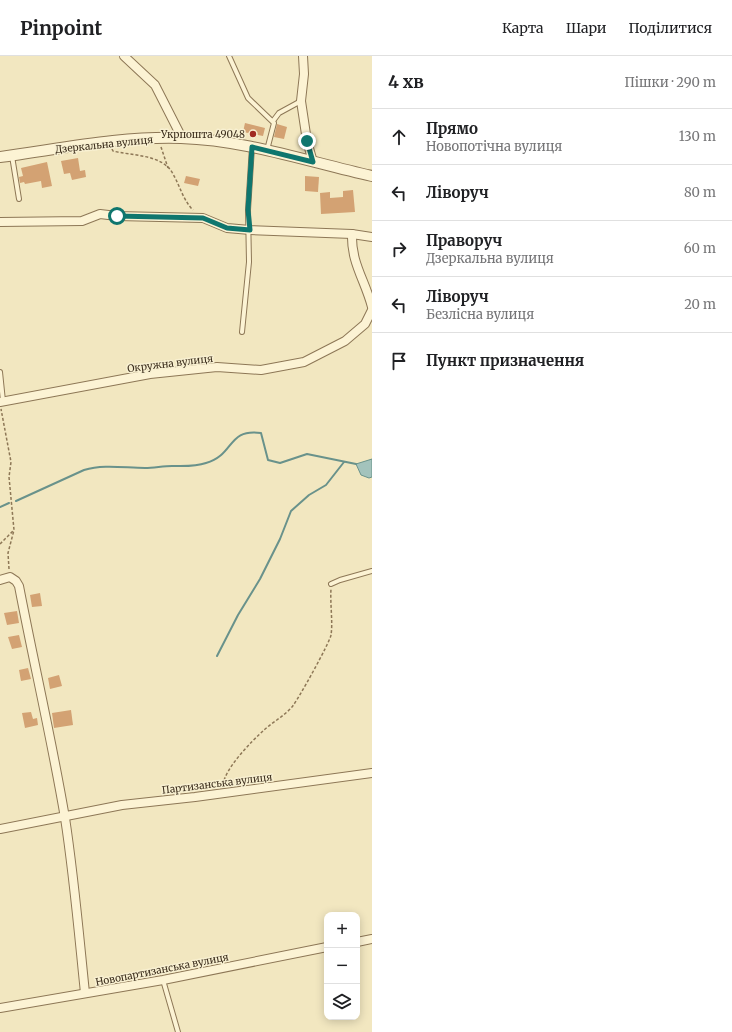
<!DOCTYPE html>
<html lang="uk">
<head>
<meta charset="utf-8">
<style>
  :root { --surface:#fff; --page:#f6f6f6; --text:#202124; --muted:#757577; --line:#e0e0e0 }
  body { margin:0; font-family:Merriweather,serif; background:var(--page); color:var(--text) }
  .controls { position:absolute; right:12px; bottom:12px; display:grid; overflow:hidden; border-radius:8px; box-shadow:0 2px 10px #0003 }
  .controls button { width:36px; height:36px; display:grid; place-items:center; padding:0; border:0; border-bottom:1px solid var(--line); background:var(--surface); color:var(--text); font:20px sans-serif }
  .stop { position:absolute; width:12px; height:12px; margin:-9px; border:3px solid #0f766e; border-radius:50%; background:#fff }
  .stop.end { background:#0f766e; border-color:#fff; box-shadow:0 1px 4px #0008 }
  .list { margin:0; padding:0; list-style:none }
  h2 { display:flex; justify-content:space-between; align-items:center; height:52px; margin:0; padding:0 16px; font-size:17px }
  h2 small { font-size:13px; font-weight:400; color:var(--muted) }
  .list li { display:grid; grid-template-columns:26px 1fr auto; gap:12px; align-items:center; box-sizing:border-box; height:56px; padding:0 16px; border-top:1px solid var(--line) }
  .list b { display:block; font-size:15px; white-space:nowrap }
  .list p { margin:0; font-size:13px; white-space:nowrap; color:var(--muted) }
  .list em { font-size:13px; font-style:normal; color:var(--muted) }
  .icon { flex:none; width:22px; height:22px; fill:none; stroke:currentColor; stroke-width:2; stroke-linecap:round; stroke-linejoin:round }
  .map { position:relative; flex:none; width:372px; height:976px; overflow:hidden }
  header { display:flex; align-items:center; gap:24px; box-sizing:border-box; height:56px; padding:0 20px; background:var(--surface); border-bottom:1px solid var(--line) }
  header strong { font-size:19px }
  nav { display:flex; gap:22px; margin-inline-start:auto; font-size:14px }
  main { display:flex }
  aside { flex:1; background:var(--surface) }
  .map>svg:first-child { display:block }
</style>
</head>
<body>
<header>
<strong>Pinpoint</strong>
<nav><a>Карта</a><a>Шари</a><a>Поділитися</a></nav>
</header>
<main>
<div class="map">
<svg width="372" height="976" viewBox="0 0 372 976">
  <rect width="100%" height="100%" fill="#f2e7c0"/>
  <!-- water -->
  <path fill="#a3c3bc" stroke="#69928b" d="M 372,403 L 372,421 L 369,422 L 361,419 L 356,408 Z"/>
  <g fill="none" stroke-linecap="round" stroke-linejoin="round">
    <!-- stream -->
    <g stroke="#69928b" stroke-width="2">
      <path d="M 16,445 L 84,414 C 104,408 125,412 145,412 C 154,412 163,410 172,410 C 183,410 195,411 206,407 C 235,399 227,372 261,377 L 268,404 L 280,407 L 307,398 L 356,408"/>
      <path d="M 0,451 L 9,447"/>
      <path d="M 217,600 L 238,559 L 260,523 L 280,483 L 291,455 L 309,439 L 326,429 L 344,406"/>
    </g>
  </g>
  <!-- building -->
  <g fill="#d3a273">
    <path d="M 245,67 L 265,72 L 263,80 L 243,76 Z"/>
    <path d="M 277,68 L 287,71 L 284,83 L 274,81 Z"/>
    <path d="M 78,102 L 80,115 L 85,114 L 86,121 L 72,124 L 70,117 L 64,118 L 61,105 Z"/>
    <path d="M 47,106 L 52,130 L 42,132 L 41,125 L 25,128 L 24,126 L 20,127 L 19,121 L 23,120 L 21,112 Z"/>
    <path d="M 186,120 L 200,123 L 198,130 L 184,127 Z"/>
    <path d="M 305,120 L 319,121 L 318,136 L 305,135 Z"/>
    <path d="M 353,134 L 355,156 L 321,158 L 320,137 L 330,136 L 330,142 L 343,141 L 343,135 Z"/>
    <path d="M 40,537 L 42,550 L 32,551 L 30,539 Z"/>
    <path d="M 17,555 L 19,567 L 7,569 L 4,557 Z"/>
    <path d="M 19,579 L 22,591 L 12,593 L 8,581 Z"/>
    <path d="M 28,612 L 31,623 L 21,625 L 19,614 Z"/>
    <path d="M 59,619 L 62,630 L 50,633 L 48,622 Z"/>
    <path d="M 71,654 L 73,669 L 54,672 L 52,657 Z"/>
    <path d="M 31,656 L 33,663 L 37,662 L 38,669 L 25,672 L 22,657 Z"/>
  </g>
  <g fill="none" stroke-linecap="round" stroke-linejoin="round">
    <defs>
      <g id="service">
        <path d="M 229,0 L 248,42 L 274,67 L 267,94"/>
        <path d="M 273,65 L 279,57 L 301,45"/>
        <path d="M 12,100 L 19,143"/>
        <path d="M 242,276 L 249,206 L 248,154 L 252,91"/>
        <path d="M 0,316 L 3,345"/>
        <path d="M 331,528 L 340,524 L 372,515"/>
        <path d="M 163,924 L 178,976"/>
      </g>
      <g id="minor">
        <path d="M 124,0 L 155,29 L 182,82"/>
        <path d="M 303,0 L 304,18 L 301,45 L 307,85 L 313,106"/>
        <path d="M 0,166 L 82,165 L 100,158 L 117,160 L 203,162 L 227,172 L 250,174 L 352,178 L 372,181"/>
        <path d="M 352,178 C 351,207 365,224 372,251"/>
        <path d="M 0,346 L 150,318 L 217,311 L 261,314 L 304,306 L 345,285 L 365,268 L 372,254"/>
        <path d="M 0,524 L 10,521 L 16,525 L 19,530 C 34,608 52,685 65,762 C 74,820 79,879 85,937"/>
        <path d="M 0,773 L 122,749 L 195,741 L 372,717"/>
        <path d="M 357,886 L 372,883"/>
        <path d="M 0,952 L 163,924 L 327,891"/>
      </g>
      <path id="tertiary" d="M 0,101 C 60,93 121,80 181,82 C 246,84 309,106 372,120"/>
    </defs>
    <!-- service casing -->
    <use href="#service" stroke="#8d7756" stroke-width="6"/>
    <!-- minor casing -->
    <use href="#minor" stroke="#8d7756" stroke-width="10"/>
    <!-- tertiary casing -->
    <use href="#tertiary" stroke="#8d7756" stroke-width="12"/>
    <!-- path -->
    <g stroke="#8d7756" stroke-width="1.5" stroke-dasharray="3 2" stroke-linecap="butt">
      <path d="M 161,91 L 168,112"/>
      <path d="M 112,93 L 113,95 C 132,100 163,98 173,118 C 180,130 183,144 193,154"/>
      <path d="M 0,488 L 14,474 L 9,421 L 11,406 L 1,353"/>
      <path d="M 9,513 L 8,497 L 14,474"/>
      <path d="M 223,729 C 225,712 251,686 264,674 C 273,666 284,660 292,651 C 298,644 330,586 331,579 C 333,567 330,547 331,533"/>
    </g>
    <!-- service -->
    <use href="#service" stroke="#fcf3d4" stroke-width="4"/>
    <!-- minor -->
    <use href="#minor" stroke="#fcf3d4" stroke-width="8"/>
    <!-- tertiary -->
    <use href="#tertiary" stroke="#fcf3d4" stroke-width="10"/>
  </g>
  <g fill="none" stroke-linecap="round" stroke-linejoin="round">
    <!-- route -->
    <path stroke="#0f766e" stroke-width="5" d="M 117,160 L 203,162 L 227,172 L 250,174 L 248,154 L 252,91 L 313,106 L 307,85"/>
  </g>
  <!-- markers -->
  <circle fill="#a12a21" stroke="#f8f0d1" stroke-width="1.5" cx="253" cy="78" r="4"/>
  <g text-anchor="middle" stroke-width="3" stroke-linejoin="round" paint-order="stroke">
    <!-- poi labels -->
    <g font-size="10" fill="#3b2d1c" stroke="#f8f0d1" text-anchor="end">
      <text x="245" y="82">Укрпошта 49048</text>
    </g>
    <!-- street labels -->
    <g font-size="10" fill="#3b2d1c" stroke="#f8f0d1">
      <text transform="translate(104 88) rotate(-6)" y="4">Дзеркальна вулиця</text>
      <text transform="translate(170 307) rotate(-7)" y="4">Окружна вулиця</text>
      <text transform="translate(217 727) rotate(-7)" y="4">Партизанська вулиця</text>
      <text transform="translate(162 913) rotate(-11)" y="4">Новопартизанська вулиця</text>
    </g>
  </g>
</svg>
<div class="controls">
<button>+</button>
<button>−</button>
<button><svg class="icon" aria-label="layers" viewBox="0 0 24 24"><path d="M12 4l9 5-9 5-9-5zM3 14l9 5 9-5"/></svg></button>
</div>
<div class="stop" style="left:117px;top:160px"></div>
<div class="stop end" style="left:307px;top:85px"></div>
</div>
<aside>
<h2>4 хв<small>Пішки · 290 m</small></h2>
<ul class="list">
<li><svg class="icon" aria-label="ahead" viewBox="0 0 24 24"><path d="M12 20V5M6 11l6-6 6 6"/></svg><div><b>Прямо</b><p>Новопотічна вулиця</p></div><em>130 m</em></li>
<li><svg class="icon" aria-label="left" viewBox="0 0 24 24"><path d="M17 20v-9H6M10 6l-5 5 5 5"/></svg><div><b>Ліворуч</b></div><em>80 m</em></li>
<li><svg class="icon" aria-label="right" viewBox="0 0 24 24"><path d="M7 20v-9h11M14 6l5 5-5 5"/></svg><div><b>Праворуч</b><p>Дзеркальна вулиця</p></div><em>60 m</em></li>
<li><svg class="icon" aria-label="left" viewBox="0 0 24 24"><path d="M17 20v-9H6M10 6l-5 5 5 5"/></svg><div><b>Ліворуч</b><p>Безлісна вулиця</p></div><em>20 m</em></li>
<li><svg class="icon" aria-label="arrive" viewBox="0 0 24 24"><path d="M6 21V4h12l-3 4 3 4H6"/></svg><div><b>Пункт призначення</b></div></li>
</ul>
</aside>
</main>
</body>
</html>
